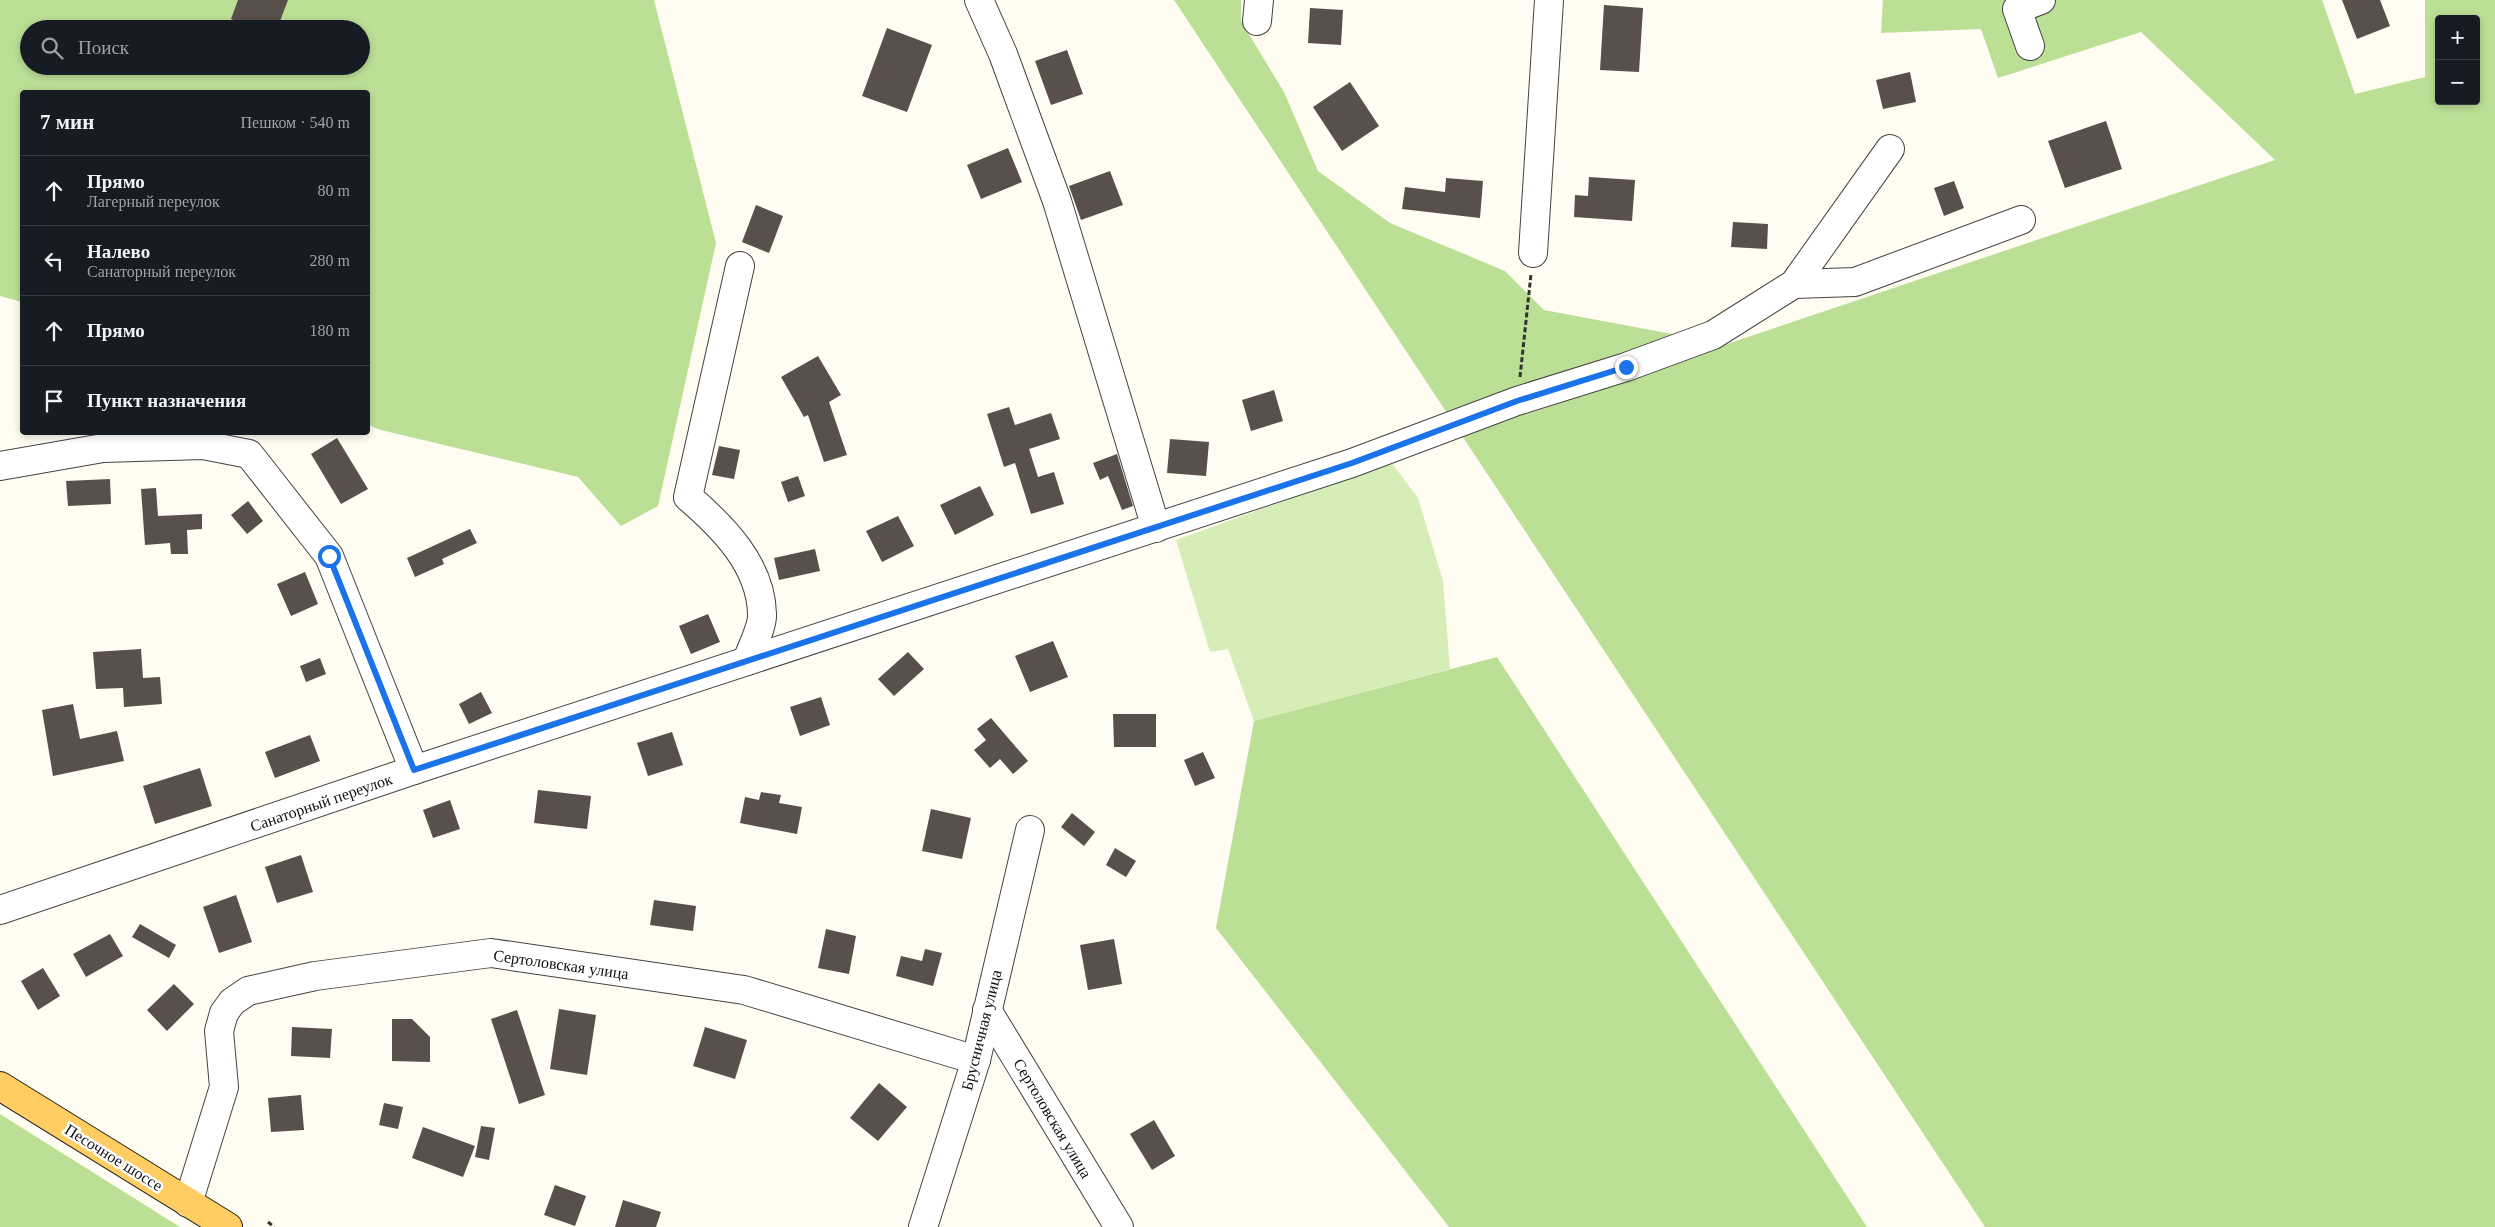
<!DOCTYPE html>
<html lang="ru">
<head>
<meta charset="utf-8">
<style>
  :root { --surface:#171b24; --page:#242831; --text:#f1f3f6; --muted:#9ea1a6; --line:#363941 }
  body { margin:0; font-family:Georgia,serif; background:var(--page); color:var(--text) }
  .controls { position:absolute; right:15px; top:15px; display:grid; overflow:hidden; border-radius:5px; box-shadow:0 2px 8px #0003 }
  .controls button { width:45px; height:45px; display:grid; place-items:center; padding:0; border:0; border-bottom:1px solid var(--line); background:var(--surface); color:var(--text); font:25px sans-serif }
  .stop { position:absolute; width:15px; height:15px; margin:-11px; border:4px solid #1a73e8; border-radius:50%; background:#fff }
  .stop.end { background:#1a73e8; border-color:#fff; box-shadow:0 1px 5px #0008 }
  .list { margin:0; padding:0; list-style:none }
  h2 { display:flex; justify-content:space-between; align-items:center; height:65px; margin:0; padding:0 20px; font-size:21px }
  h2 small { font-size:16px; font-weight:400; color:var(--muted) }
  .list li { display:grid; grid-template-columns:32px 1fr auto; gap:15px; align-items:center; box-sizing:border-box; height:70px; padding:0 20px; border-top:1px solid var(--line) }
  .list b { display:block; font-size:19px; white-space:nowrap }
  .list p { margin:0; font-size:16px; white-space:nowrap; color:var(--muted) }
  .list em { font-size:16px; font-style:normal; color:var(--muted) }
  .icon { flex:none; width:28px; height:28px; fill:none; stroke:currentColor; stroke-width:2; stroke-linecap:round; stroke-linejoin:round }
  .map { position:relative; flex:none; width:2495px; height:1227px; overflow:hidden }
  .search { position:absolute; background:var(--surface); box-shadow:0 2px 8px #0003; left:20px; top:20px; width:350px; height:55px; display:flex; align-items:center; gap:12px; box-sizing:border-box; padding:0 18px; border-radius:28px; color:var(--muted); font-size:19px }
  .panel { position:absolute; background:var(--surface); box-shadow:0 2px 8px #0003; left:20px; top:90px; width:350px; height:345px; border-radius:5px }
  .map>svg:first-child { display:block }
</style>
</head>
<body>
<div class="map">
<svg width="2495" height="1227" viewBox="0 0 2495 1227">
  <rect width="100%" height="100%" fill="#fffcf2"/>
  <!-- green -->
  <path fill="#d7edb8" d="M 1391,462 L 1418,498 L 1443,581 L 1450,669 L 1254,721 L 1228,649 L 1210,652 L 1176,540 Z"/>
  <!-- forest -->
  <g fill="#bcdf96" fill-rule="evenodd">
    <path d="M 0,0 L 654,0 L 716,243 L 658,506 L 621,526 L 578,477 L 381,430 L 368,425 L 368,92 L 22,92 L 22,302 L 0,296 ZM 29,29 L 361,29 L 361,66 L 29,66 Z"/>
    <path d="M 1174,0 L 1241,0 L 1241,21 L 1284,92 L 1318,171 L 1390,223 L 1505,271 L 1544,310 L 1672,334 L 1712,349 L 2275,160 L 2141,32 L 1998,78 L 1981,29 L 1881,33 L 1883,0 L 2322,0 L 2355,94 L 2425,77 L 2425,0 L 2495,0 L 2495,1227 L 1985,1227 ZM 2439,19 L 2476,19 L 2476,101 L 2439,101 Z"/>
    <path d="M 1497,657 L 1867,1227 L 1449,1227 L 1216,928 L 1254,721 Z"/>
    <path d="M 0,1114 L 180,1227 L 0,1227 Z"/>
  </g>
  <!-- building -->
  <g fill="#594f4b">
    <path d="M 238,0 L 288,0 L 277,29 L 256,29 L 231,19 Z"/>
    <path d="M 2342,0 L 2380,0 L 2390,26 L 2357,39 Z"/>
    <path d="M 1604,5 L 1643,8 L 1639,72 L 1600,70 Z"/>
    <path d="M 1310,8 L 1343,10 L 1341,45 L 1308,43 Z"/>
    <path d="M 887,28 L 932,45 L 907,112 L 862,96 Z"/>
    <path d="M 1067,50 L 1083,94 L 1051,105 L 1035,61 Z"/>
    <path d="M 1910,72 L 1916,102 L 1883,109 L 1876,80 Z"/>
    <path d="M 1350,82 L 1379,126 L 1342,151 L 1313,107 Z"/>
    <path d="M 2106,121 L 2122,169 L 2065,188 L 2048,141 Z"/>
    <path d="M 1008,148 L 1022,182 L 981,199 L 967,165 Z"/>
    <path d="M 1110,171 L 1123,205 L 1081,220 L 1069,186 Z"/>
    <path d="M 1589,177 L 1635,180 L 1632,221 L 1574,217 L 1575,195 L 1588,196 Z"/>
    <path d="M 1446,178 L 1483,181 L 1480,218 L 1402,209 L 1405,187 L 1445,192 Z"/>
    <path d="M 1954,181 L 1964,208 L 1944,216 L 1934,188 Z"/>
    <path d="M 756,205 L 783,216 L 769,253 L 742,242 Z"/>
    <path d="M 1733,222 L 1768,224 L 1767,249 L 1731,247 Z"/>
    <path d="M 818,356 L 841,395 L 829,402 L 847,455 L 824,462 L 808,415 L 804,417 L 781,377 Z"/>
    <path d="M 1274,390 L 1283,421 L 1251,431 L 1242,400 Z"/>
    <path d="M 1009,407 L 1015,425 L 1051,413 L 1060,439 L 1029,449 L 1038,477 L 1054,472 L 1064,504 L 1031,514 L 1015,463 L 1004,467 L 987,414 Z"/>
    <path d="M 337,438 L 368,489 L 341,504 L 311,454 Z"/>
    <path d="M 1170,439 L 1209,442 L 1206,476 L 1167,473 Z"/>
    <path d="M 719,446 L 740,450 L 734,479 L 712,475 Z"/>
    <path d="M 1117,454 L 1133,506 L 1122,510 L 1108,476 L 1100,480 L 1093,463 Z"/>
    <path d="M 798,476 L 805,496 L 788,502 L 781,482 Z"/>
    <path d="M 110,479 L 111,504 L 68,506 L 66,481 Z"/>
    <path d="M 980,486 L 994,515 L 955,535 L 940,505 Z"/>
    <path d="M 156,488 L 158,516 L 202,514 L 202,529 L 187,530 L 188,554 L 171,554 L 170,543 L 145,545 L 141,489 Z"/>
    <path d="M 248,501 L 263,521 L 247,534 L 231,515 Z"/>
    <path d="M 898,516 L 914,546 L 882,562 L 866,531 Z"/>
    <path d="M 470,529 L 477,543 L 442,559 L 444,564 L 415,577 L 407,558 Z"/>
    <path d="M 815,549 L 820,571 L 779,580 L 774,558 Z"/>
    <path d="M 305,572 L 318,604 L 291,616 L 277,584 Z"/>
    <path d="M 708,614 L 720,642 L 691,654 L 679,626 Z"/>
    <path d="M 1053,641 L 1068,677 L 1030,692 L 1015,656 Z"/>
    <path d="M 141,649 L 143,678 L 160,677 L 162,704 L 124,707 L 123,688 L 96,689 L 93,652 Z"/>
    <path d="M 908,652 L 924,669 L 894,696 L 878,679 Z"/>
    <path d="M 320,658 L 326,674 L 306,682 L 300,666 Z"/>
    <path d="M 481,692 L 492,713 L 469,724 L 459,704 Z"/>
    <path d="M 821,697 L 830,725 L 800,736 L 790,707 Z"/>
    <path d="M 73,704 L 80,739 L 117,731 L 124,761 L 53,776 L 42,710 Z"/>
    <path d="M 1113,714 L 1156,714 L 1156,747 L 1114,747 Z"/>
    <path d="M 991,718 L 1028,761 L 1013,774 L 1000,759 L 990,768 L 974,750 L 986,740 L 977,729 Z"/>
    <path d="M 672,732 L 683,765 L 648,776 L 637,743 Z"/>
    <path d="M 310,735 L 320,761 L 275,778 L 265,752 Z"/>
    <path d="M 1203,752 L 1215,778 L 1195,786 L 1184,760 Z"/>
    <path d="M 200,768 L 212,806 L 155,824 L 143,786 Z"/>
    <path d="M 538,790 L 591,796 L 587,829 L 534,823 Z"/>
    <path d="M 761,792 L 781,795 L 779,803 L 802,807 L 797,834 L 740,823 L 745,797 L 759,800 Z"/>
    <path d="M 450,800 L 460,829 L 433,838 L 423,810 Z"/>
    <path d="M 931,809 L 971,818 L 962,859 L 922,851 Z"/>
    <path d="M 1072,813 L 1095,832 L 1084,846 L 1061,827 Z"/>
    <path d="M 1115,848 L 1136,861 L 1126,877 L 1106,865 Z"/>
    <path d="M 301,855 L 313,892 L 277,903 L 265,867 Z"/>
    <path d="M 236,895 L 252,942 L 219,953 L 203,907 Z"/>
    <path d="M 654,900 L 696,906 L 693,931 L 650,925 Z"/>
    <path d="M 140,924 L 176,945 L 169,958 L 132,937 Z"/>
    <path d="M 826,929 L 856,936 L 849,974 L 818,968 Z"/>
    <path d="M 110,934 L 123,956 L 86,977 L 73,954 Z"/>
    <path d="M 1114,939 L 1122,984 L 1088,990 L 1080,945 Z"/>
    <path d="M 925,949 L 942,953 L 933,986 L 896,976 L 901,956 L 922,961 Z"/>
    <path d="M 43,968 L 60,996 L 38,1010 L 21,981 Z"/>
    <path d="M 174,984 L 194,1004 L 167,1031 L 147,1010 Z"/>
    <path d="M 559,1009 L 596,1015 L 587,1075 L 550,1069 Z"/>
    <path d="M 517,1010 L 545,1095 L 519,1104 L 491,1019 Z"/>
    <path d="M 392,1019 L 412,1019 L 430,1037 L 430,1062 L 392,1061 Z"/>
    <path d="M 292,1027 L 332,1029 L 330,1058 L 291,1056 Z"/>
    <path d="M 705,1027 L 747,1040 L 735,1079 L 693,1066 Z"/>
    <path d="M 879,1083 L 907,1107 L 878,1141 L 850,1118 Z"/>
    <path d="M 301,1095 L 304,1130 L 271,1132 L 268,1098 Z"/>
    <path d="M 384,1103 L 403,1107 L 398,1129 L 379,1125 Z"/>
    <path d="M 1154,1120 L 1175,1156 L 1152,1170 L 1130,1134 Z"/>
    <path d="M 481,1126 L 495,1128 L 489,1160 L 475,1157 Z"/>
    <path d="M 423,1127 L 475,1146 L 463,1177 L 412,1158 Z"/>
    <path d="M 555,1185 L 586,1196 L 575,1226 L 544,1215 Z"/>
    <path d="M 623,1200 L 661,1212 L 656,1227 L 615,1227 Z"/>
  </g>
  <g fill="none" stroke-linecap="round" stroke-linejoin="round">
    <defs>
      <g id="minor">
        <path d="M 979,0 L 1003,54 L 1057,201 L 1156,528"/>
        <path d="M 1257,21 L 1259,0"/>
        <path d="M 2030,46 L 2017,9 L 2041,0"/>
        <path d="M 1533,253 L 1549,0"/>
        <path d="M 740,266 L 688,497 C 723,527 761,565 762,614 C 763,626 751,649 747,661"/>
        <path d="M 1794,284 L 1855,282 L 2021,220"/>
        <path d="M 0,466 L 103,448 L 203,445 L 249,454 L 329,556 L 414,770"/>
        <path d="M 0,910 L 414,770 L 1352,463 L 1517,401 L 1626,367 L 1713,335 L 1794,284 L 1890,149"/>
        <path d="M 987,1010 L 1119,1227"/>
        <path d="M 188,1203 L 224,1087 L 219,1031 L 224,1013 L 232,1002 L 248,991 L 315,976 L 491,953 L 744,990 L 976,1060"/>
        <path d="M 923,1227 L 976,1060 L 1030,830"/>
      </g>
      <path id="major" d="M 0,1086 L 228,1227"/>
    </defs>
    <!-- minor casing -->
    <use href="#minor" stroke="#434343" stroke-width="30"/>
    <!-- major casing -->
    <use href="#major" stroke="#212121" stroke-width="30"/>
    <!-- path -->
    <g stroke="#323232" stroke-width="3" stroke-dasharray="5 2.5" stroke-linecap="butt">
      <path d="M 1520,377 L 1531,274"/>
      <path d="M 268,1222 L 274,1227"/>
    </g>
    <!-- minor -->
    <use href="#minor" stroke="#fff" stroke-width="28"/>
    <!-- major -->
    <use href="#major" stroke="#ffcd62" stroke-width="28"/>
  </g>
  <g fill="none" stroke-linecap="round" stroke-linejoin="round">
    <!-- route -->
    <path stroke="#1a73e8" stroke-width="6" d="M 329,556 L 414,770 L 1352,463 L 1517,401 L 1626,367"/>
  </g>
  <g text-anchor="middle" stroke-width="5" stroke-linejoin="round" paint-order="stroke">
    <!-- street labels -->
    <g font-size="16" fill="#101010" stroke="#fff">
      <text transform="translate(321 802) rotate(-19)" y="6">Санаторный переулок</text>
      <text transform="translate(561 964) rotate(8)" y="6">Сертоловская улица</text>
      <text transform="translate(981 1030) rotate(-76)" y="6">Брусничная улица</text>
      <text transform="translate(1053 1118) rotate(59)" y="6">Сертоловская улица</text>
      <text transform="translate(114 1157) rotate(32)" y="6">Песочное шоссе</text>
    </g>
  </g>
</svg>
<div class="controls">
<button>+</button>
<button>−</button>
</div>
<div class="stop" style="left:329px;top:556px"></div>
<div class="stop end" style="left:1626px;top:367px"></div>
<div class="search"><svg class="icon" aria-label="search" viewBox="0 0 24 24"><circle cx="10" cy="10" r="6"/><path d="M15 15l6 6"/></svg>Поиск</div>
<section class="panel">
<h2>7 мин<small>Пешком · 540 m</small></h2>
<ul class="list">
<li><svg class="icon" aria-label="ahead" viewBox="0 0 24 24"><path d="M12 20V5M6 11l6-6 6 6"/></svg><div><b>Прямо</b><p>Лагерный переулок</p></div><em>80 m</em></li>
<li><svg class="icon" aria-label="left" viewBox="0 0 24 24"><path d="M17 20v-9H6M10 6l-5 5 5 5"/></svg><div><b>Налево</b><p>Санаторный переулок</p></div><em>280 m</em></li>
<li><svg class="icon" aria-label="ahead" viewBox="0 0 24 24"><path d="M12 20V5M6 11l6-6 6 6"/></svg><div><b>Прямо</b></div><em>180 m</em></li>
<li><svg class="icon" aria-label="arrive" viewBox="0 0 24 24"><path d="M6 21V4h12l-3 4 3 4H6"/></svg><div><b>Пункт назначения</b></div></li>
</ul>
</section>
</div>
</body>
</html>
